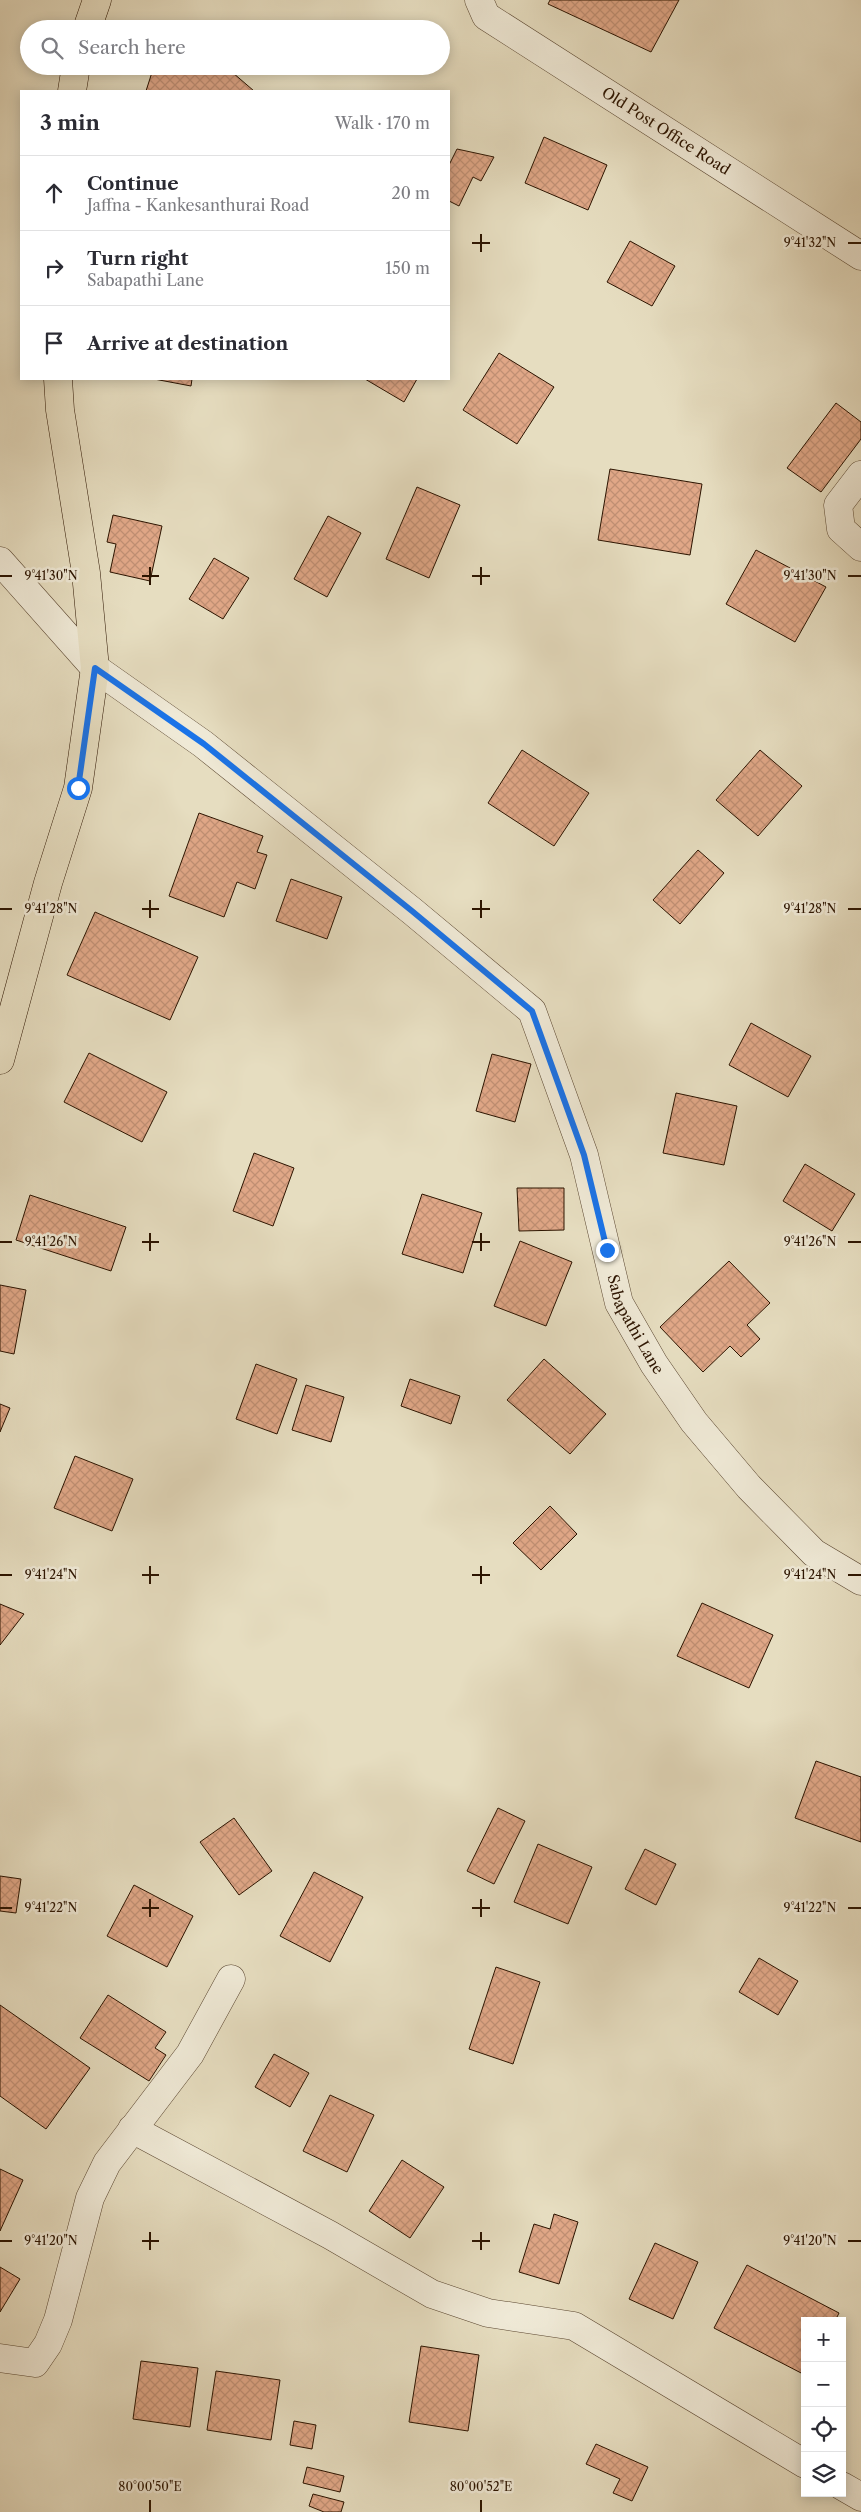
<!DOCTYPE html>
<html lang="en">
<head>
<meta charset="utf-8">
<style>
  :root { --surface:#fff; --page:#f7f7f7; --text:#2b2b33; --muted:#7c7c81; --line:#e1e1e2 }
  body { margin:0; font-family:"Libre Caslon Text",serif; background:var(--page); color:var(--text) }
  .controls { position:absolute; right:15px; bottom:15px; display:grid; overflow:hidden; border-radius:0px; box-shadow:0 2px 12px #0003 }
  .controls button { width:45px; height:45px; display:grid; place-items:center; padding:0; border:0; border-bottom:1px solid var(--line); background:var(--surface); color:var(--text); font:25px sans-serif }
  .stop { position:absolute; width:15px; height:15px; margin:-11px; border:4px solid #1a73e8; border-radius:50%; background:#fff }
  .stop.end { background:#1a73e8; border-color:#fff; box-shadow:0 1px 5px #0008 }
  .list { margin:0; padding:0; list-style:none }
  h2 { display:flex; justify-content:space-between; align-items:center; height:65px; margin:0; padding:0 20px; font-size:21px }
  h2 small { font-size:16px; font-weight:400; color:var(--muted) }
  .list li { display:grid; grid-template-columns:32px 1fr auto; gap:15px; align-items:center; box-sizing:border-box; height:75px; padding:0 20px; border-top:1px solid var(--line) }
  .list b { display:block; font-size:19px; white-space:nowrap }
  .list p { margin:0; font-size:16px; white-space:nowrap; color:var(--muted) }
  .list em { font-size:16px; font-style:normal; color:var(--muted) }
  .icon { flex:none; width:28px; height:28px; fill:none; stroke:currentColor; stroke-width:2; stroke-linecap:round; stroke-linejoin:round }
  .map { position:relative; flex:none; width:861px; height:2512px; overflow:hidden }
  .search { position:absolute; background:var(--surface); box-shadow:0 2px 12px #0003; left:20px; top:20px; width:430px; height:55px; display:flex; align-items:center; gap:12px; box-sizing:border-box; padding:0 18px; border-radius:28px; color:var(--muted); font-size:19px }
  .panel { position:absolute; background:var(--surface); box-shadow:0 2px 12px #0003; left:20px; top:90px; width:430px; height:290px; border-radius:0px }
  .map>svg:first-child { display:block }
</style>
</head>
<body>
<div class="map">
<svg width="861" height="2512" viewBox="0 0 861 2512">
  <defs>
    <pattern id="building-cross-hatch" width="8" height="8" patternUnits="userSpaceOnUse" patternTransform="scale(1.25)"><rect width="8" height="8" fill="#e0a787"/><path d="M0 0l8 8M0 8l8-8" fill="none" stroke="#c08f73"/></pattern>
  </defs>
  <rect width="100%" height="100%" fill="#e6ddc0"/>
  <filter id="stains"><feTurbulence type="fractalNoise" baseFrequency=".004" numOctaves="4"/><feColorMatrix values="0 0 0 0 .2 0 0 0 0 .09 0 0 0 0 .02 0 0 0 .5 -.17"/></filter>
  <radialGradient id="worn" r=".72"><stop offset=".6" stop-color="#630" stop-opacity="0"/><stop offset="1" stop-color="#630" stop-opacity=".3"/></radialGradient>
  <!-- building -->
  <g fill="url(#building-cross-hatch)" stroke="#2c1400">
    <path d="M 550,0 L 679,0 L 651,52 L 548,4 Z"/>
    <path d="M 154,66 L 225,66 L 254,91 L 146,91 Z"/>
    <path d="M 544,137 L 607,165 L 588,210 L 525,183 Z"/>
    <path d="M 457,149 L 494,157 L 481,181 L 473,177 L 459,206 L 449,201 L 449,165 Z"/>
    <path d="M 630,241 L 675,266 L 652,306 L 607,282 Z"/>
    <path d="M 499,353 L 554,387 L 517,444 L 463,410 Z"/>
    <path d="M 154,379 L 192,379 L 191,386 Z"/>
    <path d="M 365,379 L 417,379 L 404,402 Z"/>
    <path d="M 836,403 L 861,422 L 861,439 L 821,492 L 787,468 Z"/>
    <path d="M 610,469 L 702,484 L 690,555 L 598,540 Z"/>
    <path d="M 417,487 L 460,505 L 429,578 L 386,559 Z"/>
    <path d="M 113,515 L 162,526 L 150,581 L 110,572 L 116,544 L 107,542 Z"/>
    <path d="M 328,516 L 361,533 L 327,597 L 294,579 Z"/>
    <path d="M 756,550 L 826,587 L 795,642 L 726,604 Z"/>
    <path d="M 214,558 L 249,578 L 223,619 L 189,599 Z"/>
    <path d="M 522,750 L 589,793 L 554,846 L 488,803 Z"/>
    <path d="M 760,750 L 802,786 L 758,836 L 716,800 Z"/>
    <path d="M 199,813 L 263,836 L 257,852 L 267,855 L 255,889 L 237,882 L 224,917 L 169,896 Z"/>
    <path d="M 698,850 L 724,873 L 680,924 L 653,900 Z"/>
    <path d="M 291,879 L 342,897 L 327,939 L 276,921 Z"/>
    <path d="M 95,912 L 198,957 L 170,1020 L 67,975 Z"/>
    <path d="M 751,1023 L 811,1056 L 788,1097 L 729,1065 Z"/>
    <path d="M 89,1053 L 167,1092 L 142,1142 L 64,1102 Z"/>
    <path d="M 492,1054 L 531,1064 L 515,1122 L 476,1111 Z"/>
    <path d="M 676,1093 L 737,1106 L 724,1165 L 663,1153 Z"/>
    <path d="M 254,1153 L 294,1168 L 273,1226 L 233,1211 Z"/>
    <path d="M 805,1164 L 855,1194 L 832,1231 L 783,1201 Z"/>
    <path d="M 517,1188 L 564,1188 L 564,1230 L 519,1231 Z"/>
    <path d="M 422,1194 L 482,1213 L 463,1273 L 402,1254 Z"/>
    <path d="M 30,1195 L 126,1227 L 111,1271 L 16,1240 Z"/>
    <path d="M 520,1241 L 572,1262 L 546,1326 L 494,1306 Z"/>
    <path d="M 729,1261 L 770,1303 L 747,1325 L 760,1339 L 741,1357 L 730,1346 L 703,1372 L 660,1327 Z"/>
    <path d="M 0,1285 L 26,1290 L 14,1354 L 0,1351 Z"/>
    <path d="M 544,1359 L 606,1414 L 570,1454 L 507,1400 Z"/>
    <path d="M 256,1364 L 297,1379 L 277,1434 L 236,1419 Z"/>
    <path d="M 410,1379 L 460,1396 L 451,1424 L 401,1406 Z"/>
    <path d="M 306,1385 L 344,1397 L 331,1442 L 292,1430 Z"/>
    <path d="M 0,1404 L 10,1408 L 0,1432 Z"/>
    <path d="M 75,1456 L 133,1479 L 112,1531 L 54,1508 Z"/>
    <path d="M 550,1506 L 577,1534 L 541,1570 L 513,1543 Z"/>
    <path d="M 702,1603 L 773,1635 L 749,1688 L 677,1656 Z"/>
    <path d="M 0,1604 L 24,1614 L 0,1645 Z"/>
    <path d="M 816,1761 L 861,1777 L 861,1842 L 795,1818 Z"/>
    <path d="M 498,1808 L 525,1821 L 494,1884 L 467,1871 Z"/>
    <path d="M 234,1818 L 272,1871 L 239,1895 L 200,1842 Z"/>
    <path d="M 538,1844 L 592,1867 L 568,1924 L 514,1902 Z"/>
    <path d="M 645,1849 L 676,1864 L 656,1905 L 625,1889 Z"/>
    <path d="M 314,1872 L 363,1897 L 330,1962 L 280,1936 Z"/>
    <path d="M 0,1876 L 21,1879 L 16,1913 L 0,1911 Z"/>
    <path d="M 134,1885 L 193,1916 L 167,1967 L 107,1936 Z"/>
    <path d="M 759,1958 L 798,1981 L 778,2015 L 739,1992 Z"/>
    <path d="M 496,1967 L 540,1982 L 513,2064 L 469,2049 Z"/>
    <path d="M 108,1995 L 166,2032 L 155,2048 L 166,2055 L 149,2081 L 80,2038 Z"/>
    <path d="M 0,2005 L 90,2068 L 46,2129 L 0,2096 Z"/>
    <path d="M 274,2054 L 309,2073 L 290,2107 L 255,2087 Z"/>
    <path d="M 330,2095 L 374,2115 L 347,2172 L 303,2151 Z"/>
    <path d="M 402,2160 L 444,2187 L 410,2238 L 369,2211 Z"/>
    <path d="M 0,2169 L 23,2180 L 0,2231 Z"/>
    <path d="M 554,2214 L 578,2222 L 559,2284 L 519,2272 L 534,2224 L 550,2229 Z"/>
    <path d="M 655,2243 L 698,2262 L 673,2319 L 629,2299 Z"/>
    <path d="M 747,2265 L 839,2313 L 835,2321 L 805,2321 L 805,2375 L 714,2328 Z"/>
    <path d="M 0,2267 L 20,2279 L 0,2312 Z"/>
    <path d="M 421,2346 L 479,2355 L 468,2431 L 409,2422 Z"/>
    <path d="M 141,2361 L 198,2368 L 190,2427 L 133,2419 Z"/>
    <path d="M 216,2371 L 280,2380 L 271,2440 L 207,2430 Z"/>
    <path d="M 294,2421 L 316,2425 L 312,2449 L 290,2445 Z"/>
    <path d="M 596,2444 L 648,2467 L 632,2501 L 613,2493 L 620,2479 L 586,2464 Z"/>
    <path d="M 307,2467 L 344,2476 L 340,2492 L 303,2483 Z"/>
    <path d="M 313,2494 L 344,2502 L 341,2512 L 324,2512 L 309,2506 Z"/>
  </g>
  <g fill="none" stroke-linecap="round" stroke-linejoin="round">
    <defs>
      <g id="street">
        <path id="s1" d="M 479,0 L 486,16 L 861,256"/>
        <path d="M 861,475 L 838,505 L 841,529 L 861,547"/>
        <path id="s2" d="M 0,561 L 95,668 L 203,744 L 412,911 L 532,1011 L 584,1155 L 619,1303 L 654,1364 L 694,1422 L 749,1487 L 814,1553 L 861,1581"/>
        <path d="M 132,2129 L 330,2235 L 432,2294 L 488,2313 L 574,2326 L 805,2464"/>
        <path d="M 0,2358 L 35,2363 L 48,2344 L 58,2320 L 90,2198 L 107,2163 L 190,2054 L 231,1979"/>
        <path d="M 842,2486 L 861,2497"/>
      </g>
      <g id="primary">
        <path d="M 87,29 L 97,0"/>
        <path d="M 72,91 L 76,66"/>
        <path d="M 0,1060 L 48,883 L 78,788 L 95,668 L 86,573 L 60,410 L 58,379"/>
      </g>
    </defs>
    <!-- street casing -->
    <use href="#street" stroke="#5a4630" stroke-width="29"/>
    <!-- primary casing -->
    <use href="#primary" stroke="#2c1400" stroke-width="29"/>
    <!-- street -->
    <use href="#street" stroke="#efe9d6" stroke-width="28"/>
    <!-- primary -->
    <use href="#primary" stroke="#e6ddc0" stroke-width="28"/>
  </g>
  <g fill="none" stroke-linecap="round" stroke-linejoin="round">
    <!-- route -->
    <path stroke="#1a73e8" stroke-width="6" d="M 78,788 L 95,668 L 204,744 L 412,911 L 532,1011 L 584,1155 L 607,1250"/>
  </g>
  <!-- ticks -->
  <path fill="none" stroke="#2c1400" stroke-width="2" d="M 481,234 L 481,252M 472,243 L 490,243M 848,243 L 861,243M 150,567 L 150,585M 481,567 L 481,585M 0,576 L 12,576M 142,576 L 159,576M 472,576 L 490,576M 848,576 L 861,576M 150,900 L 150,918M 481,900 L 481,918M 0,909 L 12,909M 142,909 L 159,909M 472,909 L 490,909M 848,909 L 861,909M 150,1233 L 150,1251M 481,1233 L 481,1251M 0,1242 L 12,1242M 142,1242 L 159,1242M 472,1242 L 490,1242M 848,1242 L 861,1242M 150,1566 L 150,1584M 481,1566 L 481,1584M 0,1575 L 12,1575M 142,1575 L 159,1575M 472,1575 L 490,1575M 848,1575 L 861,1575M 150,1899 L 150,1917M 481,1899 L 481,1917M 0,1908 L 12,1908M 142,1908 L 159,1908M 472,1908 L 490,1908M 848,1908 L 861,1908M 150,2232 L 150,2250M 481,2232 L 481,2250M 0,2241 L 12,2241M 142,2241 L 159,2241M 472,2241 L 490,2241M 848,2241 L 861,2241M 150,2500 L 150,2512M 481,2500 L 481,2512"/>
  <g text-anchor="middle" stroke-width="5" stroke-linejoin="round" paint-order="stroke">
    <!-- street labels -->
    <g font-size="15" fill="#2c1400" stroke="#efe9d6">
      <text dy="5" stroke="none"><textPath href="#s1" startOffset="231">Old Post Office Road</textPath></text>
      <text dy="5" stroke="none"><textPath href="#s2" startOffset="1030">Sabapathi Lane</textPath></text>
    </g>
  </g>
  <g font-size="12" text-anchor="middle" fill="#2c1400" stroke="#efe9d6" stroke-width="5" stroke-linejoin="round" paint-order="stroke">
    <text x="810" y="247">9°41'32"N</text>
    <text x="51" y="580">9°41'30"N</text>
    <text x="810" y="580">9°41'30"N</text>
    <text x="51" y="913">9°41'28"N</text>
    <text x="810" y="913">9°41'28"N</text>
    <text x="51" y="1246">9°41'26"N</text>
    <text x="810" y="1246">9°41'26"N</text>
    <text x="51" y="1579">9°41'24"N</text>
    <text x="810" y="1579">9°41'24"N</text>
    <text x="51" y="1912">9°41'22"N</text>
    <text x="810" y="1912">9°41'22"N</text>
    <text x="51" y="2245">9°41'20"N</text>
    <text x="810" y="2245">9°41'20"N</text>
    <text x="150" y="2491">80°00'50"E</text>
    <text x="481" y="2491">80°00'52"E</text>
  </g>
  <rect width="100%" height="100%" filter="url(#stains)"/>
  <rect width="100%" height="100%" fill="url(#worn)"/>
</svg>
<div class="controls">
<button>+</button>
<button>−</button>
<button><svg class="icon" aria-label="locate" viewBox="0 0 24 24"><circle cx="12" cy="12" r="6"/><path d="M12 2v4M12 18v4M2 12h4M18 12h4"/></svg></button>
<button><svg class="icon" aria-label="layers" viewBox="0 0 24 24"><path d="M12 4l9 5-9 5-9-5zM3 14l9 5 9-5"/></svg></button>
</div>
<div class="stop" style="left:78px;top:788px"></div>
<div class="stop end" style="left:607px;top:1250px"></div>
<div class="search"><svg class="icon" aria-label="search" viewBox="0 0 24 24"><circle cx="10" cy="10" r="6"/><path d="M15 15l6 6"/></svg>Search here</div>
<section class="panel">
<h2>3 min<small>Walk · 170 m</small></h2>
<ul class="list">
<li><svg class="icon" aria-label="ahead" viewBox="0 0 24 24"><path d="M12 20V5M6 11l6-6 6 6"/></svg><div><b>Continue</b><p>Jaffna - Kankesanthurai Road</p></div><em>20 m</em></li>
<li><svg class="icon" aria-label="right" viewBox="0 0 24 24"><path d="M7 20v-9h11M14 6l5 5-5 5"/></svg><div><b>Turn right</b><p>Sabapathi Lane</p></div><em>150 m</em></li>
<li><svg class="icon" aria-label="arrive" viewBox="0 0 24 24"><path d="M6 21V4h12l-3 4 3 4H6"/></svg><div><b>Arrive at destination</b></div></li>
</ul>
</section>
</div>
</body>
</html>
